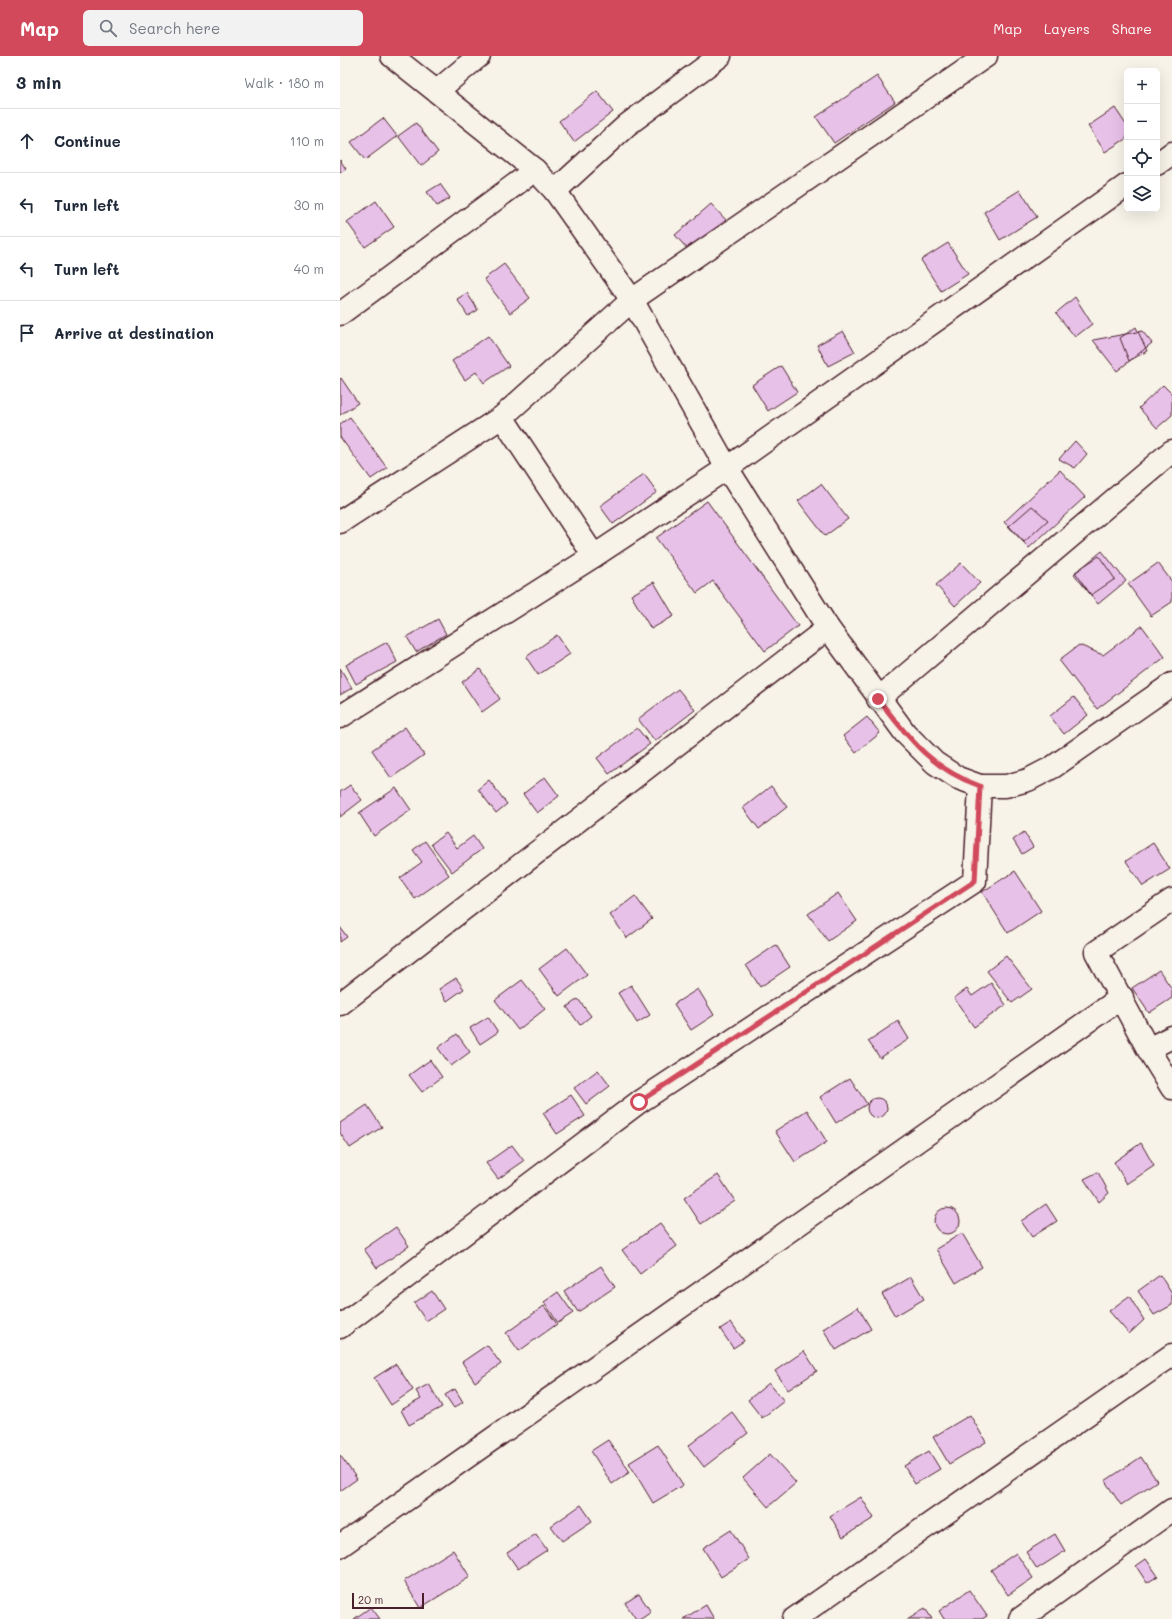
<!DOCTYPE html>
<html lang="en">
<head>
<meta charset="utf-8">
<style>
  :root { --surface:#fff; --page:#f2f2f3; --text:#1f2937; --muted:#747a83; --line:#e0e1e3; --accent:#d1495b }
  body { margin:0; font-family:Mali,sans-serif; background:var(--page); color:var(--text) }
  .controls { position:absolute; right:12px; top:12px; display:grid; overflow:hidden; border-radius:6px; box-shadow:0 4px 16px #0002 }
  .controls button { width:36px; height:36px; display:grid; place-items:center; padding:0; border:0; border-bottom:1px solid var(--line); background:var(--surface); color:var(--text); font:20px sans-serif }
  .scale { position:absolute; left:12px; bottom:10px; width:72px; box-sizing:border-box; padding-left:4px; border:2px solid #4a1f2b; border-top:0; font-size:11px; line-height:14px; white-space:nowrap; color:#4a1f2b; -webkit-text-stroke:3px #f7f3e8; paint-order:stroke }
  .stop { position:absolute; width:12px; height:12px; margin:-9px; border:3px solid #d1495b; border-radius:50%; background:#fff }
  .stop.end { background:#d1495b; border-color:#fff; box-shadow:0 1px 4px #0008 }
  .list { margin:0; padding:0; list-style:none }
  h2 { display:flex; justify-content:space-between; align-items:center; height:52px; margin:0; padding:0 16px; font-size:17px }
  h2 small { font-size:13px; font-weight:400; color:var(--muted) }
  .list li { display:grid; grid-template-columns:26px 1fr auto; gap:12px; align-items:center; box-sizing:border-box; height:64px; padding:0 16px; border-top:1px solid var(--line) }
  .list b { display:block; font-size:15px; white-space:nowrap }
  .list em { font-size:13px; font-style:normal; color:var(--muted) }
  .icon { flex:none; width:22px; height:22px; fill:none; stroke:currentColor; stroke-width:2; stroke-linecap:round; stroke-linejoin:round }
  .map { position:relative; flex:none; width:832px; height:1563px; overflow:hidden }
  header { display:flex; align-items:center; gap:24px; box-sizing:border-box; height:56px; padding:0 20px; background:var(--accent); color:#fff }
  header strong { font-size:19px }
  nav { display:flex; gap:22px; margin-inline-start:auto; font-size:14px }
  .search { width:280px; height:36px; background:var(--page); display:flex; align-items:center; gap:10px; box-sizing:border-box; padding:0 14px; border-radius:6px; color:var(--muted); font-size:15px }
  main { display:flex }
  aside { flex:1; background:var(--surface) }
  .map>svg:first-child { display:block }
  .building { fill:#e8c1e9; stroke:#4a1f2b }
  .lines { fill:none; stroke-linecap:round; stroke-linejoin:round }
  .minor-casing { stroke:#4a1f2b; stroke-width:25 }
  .tertiary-casing { stroke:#4a1f2b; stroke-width:25 }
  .minor { stroke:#f7f3e8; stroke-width:22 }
  .tertiary { stroke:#f7f3e8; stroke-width:22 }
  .route { stroke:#d1495b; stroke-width:5 }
</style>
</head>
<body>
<header>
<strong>Map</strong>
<div class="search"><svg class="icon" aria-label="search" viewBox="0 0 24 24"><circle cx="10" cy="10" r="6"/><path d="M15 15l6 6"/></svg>Search here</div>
<nav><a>Map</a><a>Layers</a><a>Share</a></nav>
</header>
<main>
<aside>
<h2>3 min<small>Walk · 180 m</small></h2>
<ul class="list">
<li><svg class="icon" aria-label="ahead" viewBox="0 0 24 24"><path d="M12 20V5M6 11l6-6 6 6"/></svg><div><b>Continue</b></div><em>110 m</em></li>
<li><svg class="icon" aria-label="left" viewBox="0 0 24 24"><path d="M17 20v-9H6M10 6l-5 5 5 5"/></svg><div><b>Turn left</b></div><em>30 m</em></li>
<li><svg class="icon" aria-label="left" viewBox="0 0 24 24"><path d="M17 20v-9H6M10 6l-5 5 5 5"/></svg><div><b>Turn left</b></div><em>40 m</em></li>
<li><svg class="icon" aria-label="arrive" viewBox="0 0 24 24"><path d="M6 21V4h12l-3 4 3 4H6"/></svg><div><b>Arrive at destination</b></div></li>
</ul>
</aside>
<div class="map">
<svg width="832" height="1563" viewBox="0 0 832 1563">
  <rect width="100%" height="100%" fill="#f7f3e8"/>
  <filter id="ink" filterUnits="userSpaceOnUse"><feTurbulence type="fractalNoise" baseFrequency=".025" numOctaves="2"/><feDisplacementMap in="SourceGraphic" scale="8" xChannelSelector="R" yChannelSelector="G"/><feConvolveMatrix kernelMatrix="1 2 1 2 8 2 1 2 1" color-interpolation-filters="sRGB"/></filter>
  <g filter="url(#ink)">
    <path class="building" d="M537 20 555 46 494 87 476 61Z
      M257 35 273 56 234 86 219 65Z
      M775 52 787 70V82L765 96 748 70Z
      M43 62 57 80 25 104 11 86Z
      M76 67 98 96 81 110 58 80Z
      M0 104 6 113 0 117Z
      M100 128 110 142 97 150 87 136Z
      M680 134 697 161 660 184 644 156Z
      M36 145 54 171 25 191 7 166Z
      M371 148 386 164 350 196 335 179Z
      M608 187 628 218 601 235 581 204Z
      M164 208 190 242 170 257 144 223Z
      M127 237 138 254 128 260 117 243Z
      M735 241 752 268 735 281 716 257Z
      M796 271 807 295 789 305 780 282Z
      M503 275 515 296 488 310 477 289Z
      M802 275 812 287 777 315 753 284Z
      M148 280 169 310 144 327 136 316 125 324 112 305Z
      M441 310 457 336 428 355 412 329Z
      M1 322 18 347 0 359V323Z
      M823 329 832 338V359L817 372 799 352Z
      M10 361 47 412 31 423 0 381V368Z
      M735 385 747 398 735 412 719 403Z
      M720 414 745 441 689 492 664 466Z
      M304 418 317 436 273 468 260 450Z
      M481 428 508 463 485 480 458 445Z
      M367 445 458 570 425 595 373 525 357 537 316 482Z
      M692 450 708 464 684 486 669 470Z
      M762 495 786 525 758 548 734 518Z
      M759 500 775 523 751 539 735 516Z
      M621 507 640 527 615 550 596 529Z
      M818 507 832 526V546L811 560 788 528Z
      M314 526 334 560 311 573 291 539Z
      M98 563 106 578 76 596 67 581Z
      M802 570 825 601 757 653 719 604 739 589 763 599Z
      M217 579 230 598 198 619 186 601Z
      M47 586 57 606 16 628 6 609Z
      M0 612 12 632 0 639Z
      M140 613 160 643 142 656 122 626Z
      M338 633 355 654 315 685 298 663Z
      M734 641 748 659 724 678 710 660Z
      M527 661 540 677 516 697 503 680Z
      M65 671 84 699 51 722 32 694Z
      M297 672 310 688 269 718 257 702Z
      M205 721 219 740 197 757 183 738Z
      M149 724 167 748 156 757 138 733Z
      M10 729 22 744 0 761V736Z
      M431 730 447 751 419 773 403 752Z
      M56 732 71 754 34 780 19 757Z
      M684 776 693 791 682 798 673 784Z
      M106 777 117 792 133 780 142 793 112 816 91 788Z
      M85 785 109 819 75 843 60 822 82 806 73 794Z
      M813 787 830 813 803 830 786 805Z
      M675 815 701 855 668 877 642 836Z
      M498 837 517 865 488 885 468 858Z
      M295 840 312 863 287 882 270 859Z
      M0 871 7 881 0 886Z
      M436 889 450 911 420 931 406 909Z
      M227 892 247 919 219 940 199 913Z
      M666 900 692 933 672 947 647 915Z
      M819 914 832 933V942L809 957 792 932Z
      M116 922 124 933 107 945 99 933Z
      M182 924 205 953 178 974 155 944Z
      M651 927 666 949 634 971 614 942 627 933 632 940Z
      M291 929 310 959 297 967 278 937Z
      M358 933 374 959 351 974 334 948Z
      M238 943 251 960 240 969 227 951Z
      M148 961 158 976 140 988 130 972Z
      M558 965 569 983 540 1002 528 985Z
      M117 978 130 996 111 1010 98 992Z
      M90 1004 102 1021 82 1036 69 1019Z
      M258 1014 270 1030 246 1048 234 1032Z
      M510 1022 527 1048 496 1067 480 1041Z
      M231 1039 245 1060 217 1078 203 1057Z
      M527 1052a10 10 0 1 1 20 0a10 10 0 1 1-20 0Z
      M27 1049 42 1071 10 1092 0 1077V1067Z
      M467 1054 487 1086 455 1106 435 1075Z
      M801 1087 814 1110 787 1128 774 1106Z
      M172 1089 184 1105 158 1123 146 1107Z
      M758 1116 769 1137 759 1146 744 1123Z
      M378 1119 395 1145 361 1168 344 1142Z
      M706 1148 717 1165 692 1181 681 1165Z
      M594 1165a13 13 0 1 1 26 0a13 13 0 1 1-26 0Z
      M320 1167 337 1190 300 1218 282 1194Z
      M56 1171 69 1190 37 1212 24 1193Z
      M622 1177 642 1211 616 1227 596 1193Z
      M261 1210 275 1231 238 1256 224 1235Z
      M820 1219 832 1238V1249L814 1259 798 1235Z
      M571 1221 584 1243 555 1260 542 1238Z
      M92 1235 104 1253 86 1265 74 1247Z
      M218 1236 233 1257 218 1267 204 1246Z
      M789 1240 804 1264 789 1278 769 1255Z
      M204 1250 217 1268 179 1295 166 1277Z
      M518 1251 531 1273 496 1294 483 1273Z
      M391 1266 404 1285 393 1292 380 1273Z
      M147 1289 161 1308 135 1326 122 1306Z
      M464 1295 477 1315 448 1334 435 1315Z
      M56 1308 73 1334 51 1349 34 1322Z
      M429 1327 444 1345 422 1362 408 1344Z
      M89 1328 102 1351 69 1369 61 1354 81 1343 76 1335Z
      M115 1333 123 1346 114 1352 105 1339Z
      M392 1356 408 1377 364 1411 348 1390Z
      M630 1359 646 1386 609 1408 593 1381Z
      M268 1384 290 1416 272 1428 251 1395Z
      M318 1389 343 1429 313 1447 289 1407Z
      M589 1395 600 1413 575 1428 564 1410Z
      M430 1398 456 1427 428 1451 403 1422Z
      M0 1399 17 1423 0 1435Z
      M801 1401 817 1425 781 1449 765 1425Z
      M521 1441 534 1462 503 1481 490 1460Z
      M241 1449 252 1465 222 1485 211 1470Z
      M391 1474 409 1503 381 1521 363 1492Z
      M196 1478 207 1494 178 1513 167 1497Z
      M715 1478 725 1495 697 1513 686 1496Z
      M113 1494 130 1521 80 1552 64 1525Z
      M676 1497 693 1522 668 1539 651 1514Z
      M806 1503 818 1520 807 1527 796 1510Z
      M629 1534 647 1560 642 1563H604L599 1555Z
      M299 1538 311 1556 301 1563H296L285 1547Z
      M366 1549 374 1563H343Z
      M31 1551 40 1563H14Z
      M585 1552 592 1563H567Z"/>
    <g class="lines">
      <defs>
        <path id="minor" d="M97 35 139 0
          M817 108 832 97
          M215 135 287 69 380 0
          M0 258 195 114
          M162 361 254 500
          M0 466 162 361 292 244 646 0
          M538 643 832 395
          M0 661 254 500 387 412 787 129
          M832 844 756 896 808 993 832 1032
          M0 948 488 572
          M808 993 832 981
          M0 1271 299 1046 635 825 640 730
          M0 1490 782 941
          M454 1563 832 1299
          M680 1563 832 1454"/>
        <path id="tertiary" d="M52 0 195 114 215 135 292 244 387 412 488 572 565 677 595 707 618 722 640 730H666L688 724 713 711 832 628"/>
      </defs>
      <use href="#minor" class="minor-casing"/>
      <use href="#tertiary" class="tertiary-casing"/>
      <use href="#minor" class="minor"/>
      <use href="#tertiary" class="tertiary"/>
    </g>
  </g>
  <g class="lines" filter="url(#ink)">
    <path class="route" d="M299 1046 635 825 640 730C591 713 569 682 538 643"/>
  </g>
</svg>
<div class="controls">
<button>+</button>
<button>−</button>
<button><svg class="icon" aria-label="locate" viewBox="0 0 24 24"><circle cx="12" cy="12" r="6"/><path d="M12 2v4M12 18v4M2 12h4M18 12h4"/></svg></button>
<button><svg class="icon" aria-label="layers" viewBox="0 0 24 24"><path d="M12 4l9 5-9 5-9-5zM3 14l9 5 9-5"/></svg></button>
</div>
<div class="scale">20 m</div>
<div class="stop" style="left:299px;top:1046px"></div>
<div class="stop end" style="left:538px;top:643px"></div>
</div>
</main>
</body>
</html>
